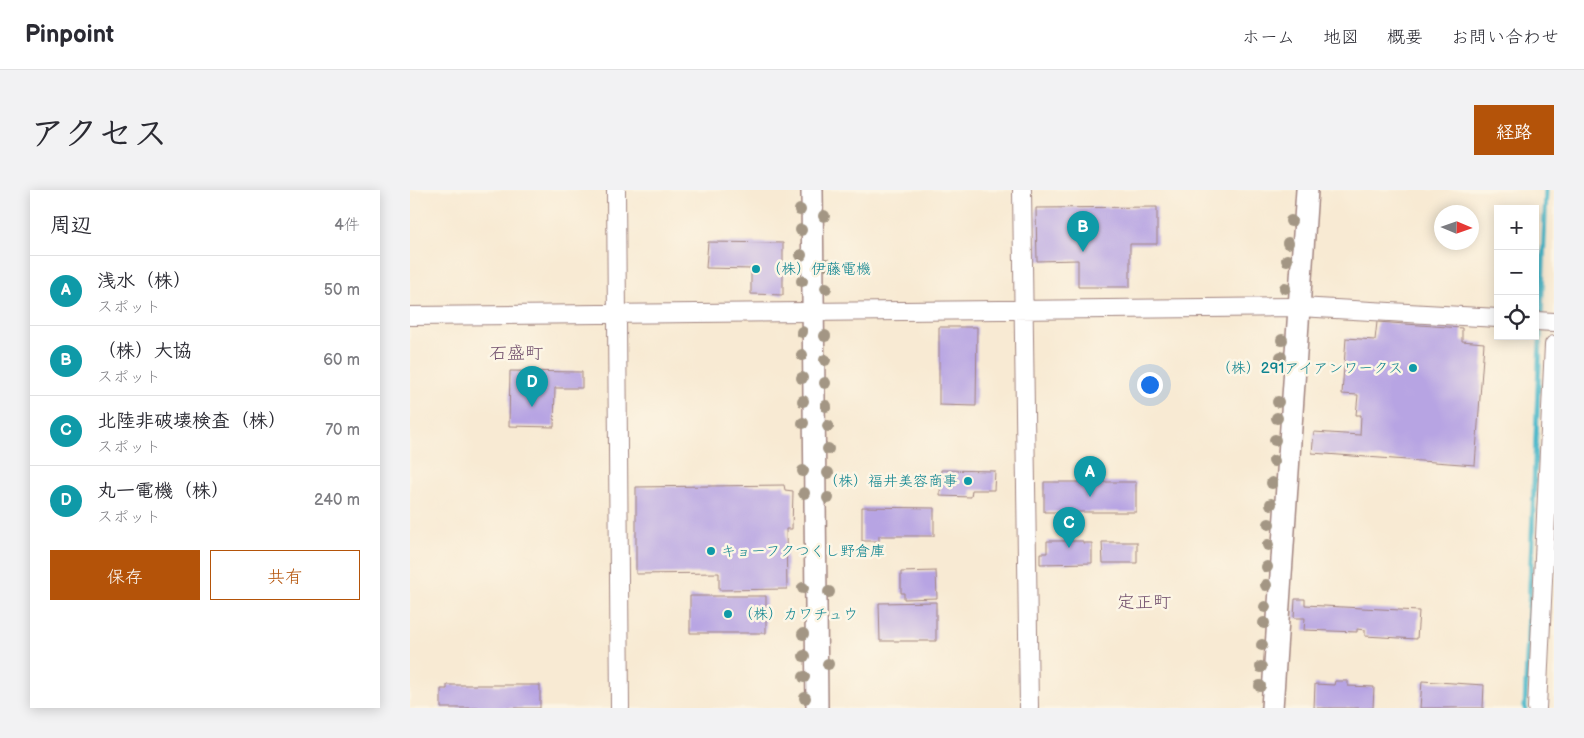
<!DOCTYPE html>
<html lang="ja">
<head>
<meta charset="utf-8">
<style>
  :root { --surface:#fff; --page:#f2f2f3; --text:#2b2b33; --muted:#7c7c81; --line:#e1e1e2; --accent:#b45309 }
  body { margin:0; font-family:"Balsamiq Sans","Klee One",sans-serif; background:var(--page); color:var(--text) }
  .controls { position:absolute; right:15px; top:15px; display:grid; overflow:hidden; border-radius:0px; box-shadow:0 2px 12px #0003 }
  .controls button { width:45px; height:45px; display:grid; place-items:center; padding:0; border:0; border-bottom:1px solid var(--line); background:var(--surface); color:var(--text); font:25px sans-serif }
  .compass { position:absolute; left:1024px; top:15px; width:45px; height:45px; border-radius:50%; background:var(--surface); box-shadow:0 2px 12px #0003; rotate:92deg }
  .you { position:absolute; left:739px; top:194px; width:18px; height:18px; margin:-12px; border:4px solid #fff; border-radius:50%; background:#1a73e8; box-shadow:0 0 0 8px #1a73e833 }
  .badge { display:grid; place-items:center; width:32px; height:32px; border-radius:50%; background:var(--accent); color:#fff; font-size:16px; font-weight:700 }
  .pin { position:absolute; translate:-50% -41px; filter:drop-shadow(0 1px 2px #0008) }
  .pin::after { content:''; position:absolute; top:26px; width:18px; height:15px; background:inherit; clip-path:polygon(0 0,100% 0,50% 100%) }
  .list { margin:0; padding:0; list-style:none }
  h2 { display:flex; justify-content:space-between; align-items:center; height:65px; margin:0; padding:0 20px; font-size:21px }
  h2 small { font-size:16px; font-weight:400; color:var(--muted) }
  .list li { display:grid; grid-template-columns:32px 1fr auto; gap:15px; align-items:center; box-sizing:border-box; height:70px; padding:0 20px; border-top:1px solid var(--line) }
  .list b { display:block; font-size:19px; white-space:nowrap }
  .list p { margin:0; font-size:16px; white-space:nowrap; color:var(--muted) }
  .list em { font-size:16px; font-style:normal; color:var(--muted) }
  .actions { display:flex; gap:10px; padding:15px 20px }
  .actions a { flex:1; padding:11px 0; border:1px solid var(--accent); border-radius:0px; text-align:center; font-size:18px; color:var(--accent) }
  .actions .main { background:var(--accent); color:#fff }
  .icon { flex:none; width:28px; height:28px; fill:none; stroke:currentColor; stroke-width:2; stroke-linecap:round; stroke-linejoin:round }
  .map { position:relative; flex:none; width:1144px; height:518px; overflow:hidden; border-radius:0px }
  header { display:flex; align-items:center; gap:30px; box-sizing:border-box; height:70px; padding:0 25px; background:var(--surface); border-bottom:1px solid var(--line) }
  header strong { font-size:24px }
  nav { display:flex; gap:28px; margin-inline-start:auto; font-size:18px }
  .intro { display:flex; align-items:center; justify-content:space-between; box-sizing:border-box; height:120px; padding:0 30px }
  h1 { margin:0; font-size:35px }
  .button { padding:12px 22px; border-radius:0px; background:var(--accent); color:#fff; font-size:18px; font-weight:700 }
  main { display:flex; gap:30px; padding:0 30px }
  aside { flex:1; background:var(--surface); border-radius:0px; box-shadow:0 2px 12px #0003 }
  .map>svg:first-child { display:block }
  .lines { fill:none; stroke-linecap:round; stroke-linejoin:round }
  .stream { stroke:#4eb9cb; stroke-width:5 }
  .building { fill:#b7a4e3 }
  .minor-casing { stroke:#a1847f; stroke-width:20 }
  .tertiary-casing { stroke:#a1847f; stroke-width:24 }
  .minor { stroke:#fff; stroke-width:18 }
  .tertiary { stroke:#fff; stroke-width:21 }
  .tree { fill:#a39684 }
  .culture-dot { fill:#0f9aa8; stroke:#fcf5e5; stroke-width:2 }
  .labels { text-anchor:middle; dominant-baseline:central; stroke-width:5; stroke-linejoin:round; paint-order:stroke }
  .culture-label { font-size:15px; fill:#0d838f; stroke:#fcf5e5; text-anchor:start }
  .quarter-label { font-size:18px; fill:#704e6b; stroke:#fcf5e5 }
</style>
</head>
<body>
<header>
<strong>Pinpoint</strong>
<nav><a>ホーム</a><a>地図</a><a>概要</a><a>お問い合わせ</a></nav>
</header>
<div class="intro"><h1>アクセス</h1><a class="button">経路</a></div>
<main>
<aside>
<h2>周辺<small>4件</small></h2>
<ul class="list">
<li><span class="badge" style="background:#0f9aa8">A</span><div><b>浅水（株）</b><p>スポット</p></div><em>50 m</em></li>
<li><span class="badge" style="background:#0f9aa8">B</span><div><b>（株）大協</b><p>スポット</p></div><em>60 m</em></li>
<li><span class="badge" style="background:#0f9aa8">C</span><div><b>北陸非破壊検査（株）</b><p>スポット</p></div><em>70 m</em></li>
<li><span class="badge" style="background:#0f9aa8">D</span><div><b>丸一電機（株）</b><p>スポット</p></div><em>240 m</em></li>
</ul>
<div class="actions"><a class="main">保存</a><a>共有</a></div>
</aside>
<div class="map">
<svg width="1144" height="518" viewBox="0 0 1144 518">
  <rect width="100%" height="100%" fill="#fcf5e5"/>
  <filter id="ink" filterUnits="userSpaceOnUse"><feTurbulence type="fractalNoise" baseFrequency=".02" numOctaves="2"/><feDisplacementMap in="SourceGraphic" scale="10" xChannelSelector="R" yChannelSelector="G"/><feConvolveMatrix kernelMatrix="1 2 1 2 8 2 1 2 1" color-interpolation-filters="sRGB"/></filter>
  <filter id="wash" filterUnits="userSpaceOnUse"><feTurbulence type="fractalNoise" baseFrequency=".0096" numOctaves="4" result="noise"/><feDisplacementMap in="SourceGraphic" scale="20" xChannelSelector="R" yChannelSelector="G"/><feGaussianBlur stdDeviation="1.12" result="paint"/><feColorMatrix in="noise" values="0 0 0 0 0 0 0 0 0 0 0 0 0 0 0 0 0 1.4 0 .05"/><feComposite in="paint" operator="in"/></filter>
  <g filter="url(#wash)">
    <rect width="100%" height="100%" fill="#f8ead3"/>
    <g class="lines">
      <path class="stream" d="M1115 518 1136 0"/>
    </g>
    <g id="blocks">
      <path class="building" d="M747 17V54H720V97H668V70L627 71 626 18Z
        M298 52 373 53V105L341 104V79L296 78Z
        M967 132 1052 138V151L1074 153 1065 275 902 263 904 242 950 245 951 225H946L948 205 932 204 936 148 965 150Z
        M529 137H567L566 216 529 215Z
        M100 181 172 182V198H145L144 237 99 236Z
        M531 280 585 281 584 300H562L561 307 530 306Z
        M634 292H726V322H634Z
        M374 295 375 300 383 301 382 339H376L377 399 309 400V383L226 384V297Z
        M452 317 524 318V346H469V351H452Z
        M637 351H673V353H682V373L630 374V363H637Z
        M692 352H727V373H693Z
        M526 381 527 408 494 409V403H491V382Z
        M280 406H356V443H280Z
        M885 409H895V415L1009 421 1007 449 955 446V440L947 439V442L894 440 895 428H884Z
        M526 412V451H470L469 413Z
        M925 491H938V496L964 497 963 518H904L905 494 924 495Z
        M1012 491 1074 495 1073 518H1010Z
        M37 495H130V518H31V499H37Z"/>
    </g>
  </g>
  <g filter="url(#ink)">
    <use href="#blocks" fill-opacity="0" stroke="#a1847f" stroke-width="1"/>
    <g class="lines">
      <defs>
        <path id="minor" d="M206 0 210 518
          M612 0 619 518
          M0 126 889 117 1088 128
          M1125 131 1144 132
          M1127 518 1144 155"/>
        <path id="tertiary" d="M402 0 407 518
          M862 518 897 0"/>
      </defs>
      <use href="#minor" class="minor-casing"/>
      <use href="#tertiary" class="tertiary-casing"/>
      <use href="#minor" class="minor"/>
      <use href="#tertiary" class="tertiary"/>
    </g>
    <g class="tree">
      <circle cx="390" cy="20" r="6"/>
      <circle cx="414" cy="26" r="6"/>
      <circle cx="881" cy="31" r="6"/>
      <circle cx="391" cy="40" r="6"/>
      <circle cx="878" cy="53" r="6"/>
      <circle cx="391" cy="65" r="6"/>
      <circle cx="877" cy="70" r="6"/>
      <circle cx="416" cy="74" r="6"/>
      <circle cx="392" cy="91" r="6"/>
      <circle cx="416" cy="98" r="6"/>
      <circle cx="875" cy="98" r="6"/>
      <circle cx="392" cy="142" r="6"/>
      <circle cx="415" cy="146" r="6"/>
      <circle cx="872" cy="150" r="6"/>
      <circle cx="392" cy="165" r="6"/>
      <circle cx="871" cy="167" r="6"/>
      <circle cx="415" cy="170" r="6"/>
      <circle cx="392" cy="188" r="6"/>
      <circle cx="415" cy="193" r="6"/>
      <circle cx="393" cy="211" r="6"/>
      <circle cx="868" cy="212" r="6"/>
      <circle cx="416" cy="216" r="6"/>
      <circle cx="867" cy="228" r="6"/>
      <circle cx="393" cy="233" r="6"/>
      <circle cx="418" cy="236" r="6"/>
      <circle cx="865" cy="250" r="6"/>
      <circle cx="418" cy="259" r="6"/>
      <circle cx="864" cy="271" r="6"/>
      <circle cx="393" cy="281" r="6"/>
      <circle cx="418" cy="283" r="6"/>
      <circle cx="862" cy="293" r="6"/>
      <circle cx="394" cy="303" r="6"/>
      <circle cx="418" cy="308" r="6"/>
      <circle cx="861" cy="314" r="6"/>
      <circle cx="859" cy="334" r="6"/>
      <circle cx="858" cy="355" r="6"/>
      <circle cx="857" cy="377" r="6"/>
      <circle cx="856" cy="395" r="6"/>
      <circle cx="393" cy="398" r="6"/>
      <circle cx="419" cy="402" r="6"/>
      <circle cx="855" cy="417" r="6"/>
      <circle cx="854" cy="433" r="6"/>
      <circle cx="393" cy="444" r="6"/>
      <circle cx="852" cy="455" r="6"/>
      <circle cx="394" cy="466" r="6"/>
      <circle cx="418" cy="474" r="6"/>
      <circle cx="851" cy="477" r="6"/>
      <circle cx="394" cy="487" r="6"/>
      <circle cx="850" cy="496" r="6"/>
      <circle cx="395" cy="508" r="6"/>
    </g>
  </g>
  <g class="culture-dot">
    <circle cx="346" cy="79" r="5"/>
    <circle cx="1003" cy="178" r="5"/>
    <circle cx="558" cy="291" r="5"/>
    <circle cx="301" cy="361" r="5"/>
    <circle cx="318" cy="424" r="5"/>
  </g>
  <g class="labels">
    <g class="culture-label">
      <text x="356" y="79">（株）伊藤電機</text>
      <text x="993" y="178" text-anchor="end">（株）291アイアンワークス</text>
      <text x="548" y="291" text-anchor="end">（株）福井美容商事</text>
      <text x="311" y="361">キョーフクつくし野倉庫</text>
      <text x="328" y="424">（株）カワチュウ</text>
    </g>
    <g class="quarter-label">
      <text x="106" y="163">石盛町</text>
      <text x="734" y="412">定正町</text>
    </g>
  </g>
</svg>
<div class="controls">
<button>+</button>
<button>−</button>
<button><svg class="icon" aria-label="locate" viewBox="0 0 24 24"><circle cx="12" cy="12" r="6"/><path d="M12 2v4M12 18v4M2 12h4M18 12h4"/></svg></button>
</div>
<svg class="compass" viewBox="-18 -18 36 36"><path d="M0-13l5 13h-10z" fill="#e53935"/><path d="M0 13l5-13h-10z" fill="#7c7c81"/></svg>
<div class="you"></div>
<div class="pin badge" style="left:680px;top:307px;background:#0f9aa8">A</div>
<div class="pin badge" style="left:673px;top:62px;background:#0f9aa8">B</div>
<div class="pin badge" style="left:659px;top:358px;background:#0f9aa8">C</div>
<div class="pin badge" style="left:122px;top:217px;background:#0f9aa8">D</div>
</div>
</main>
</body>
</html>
